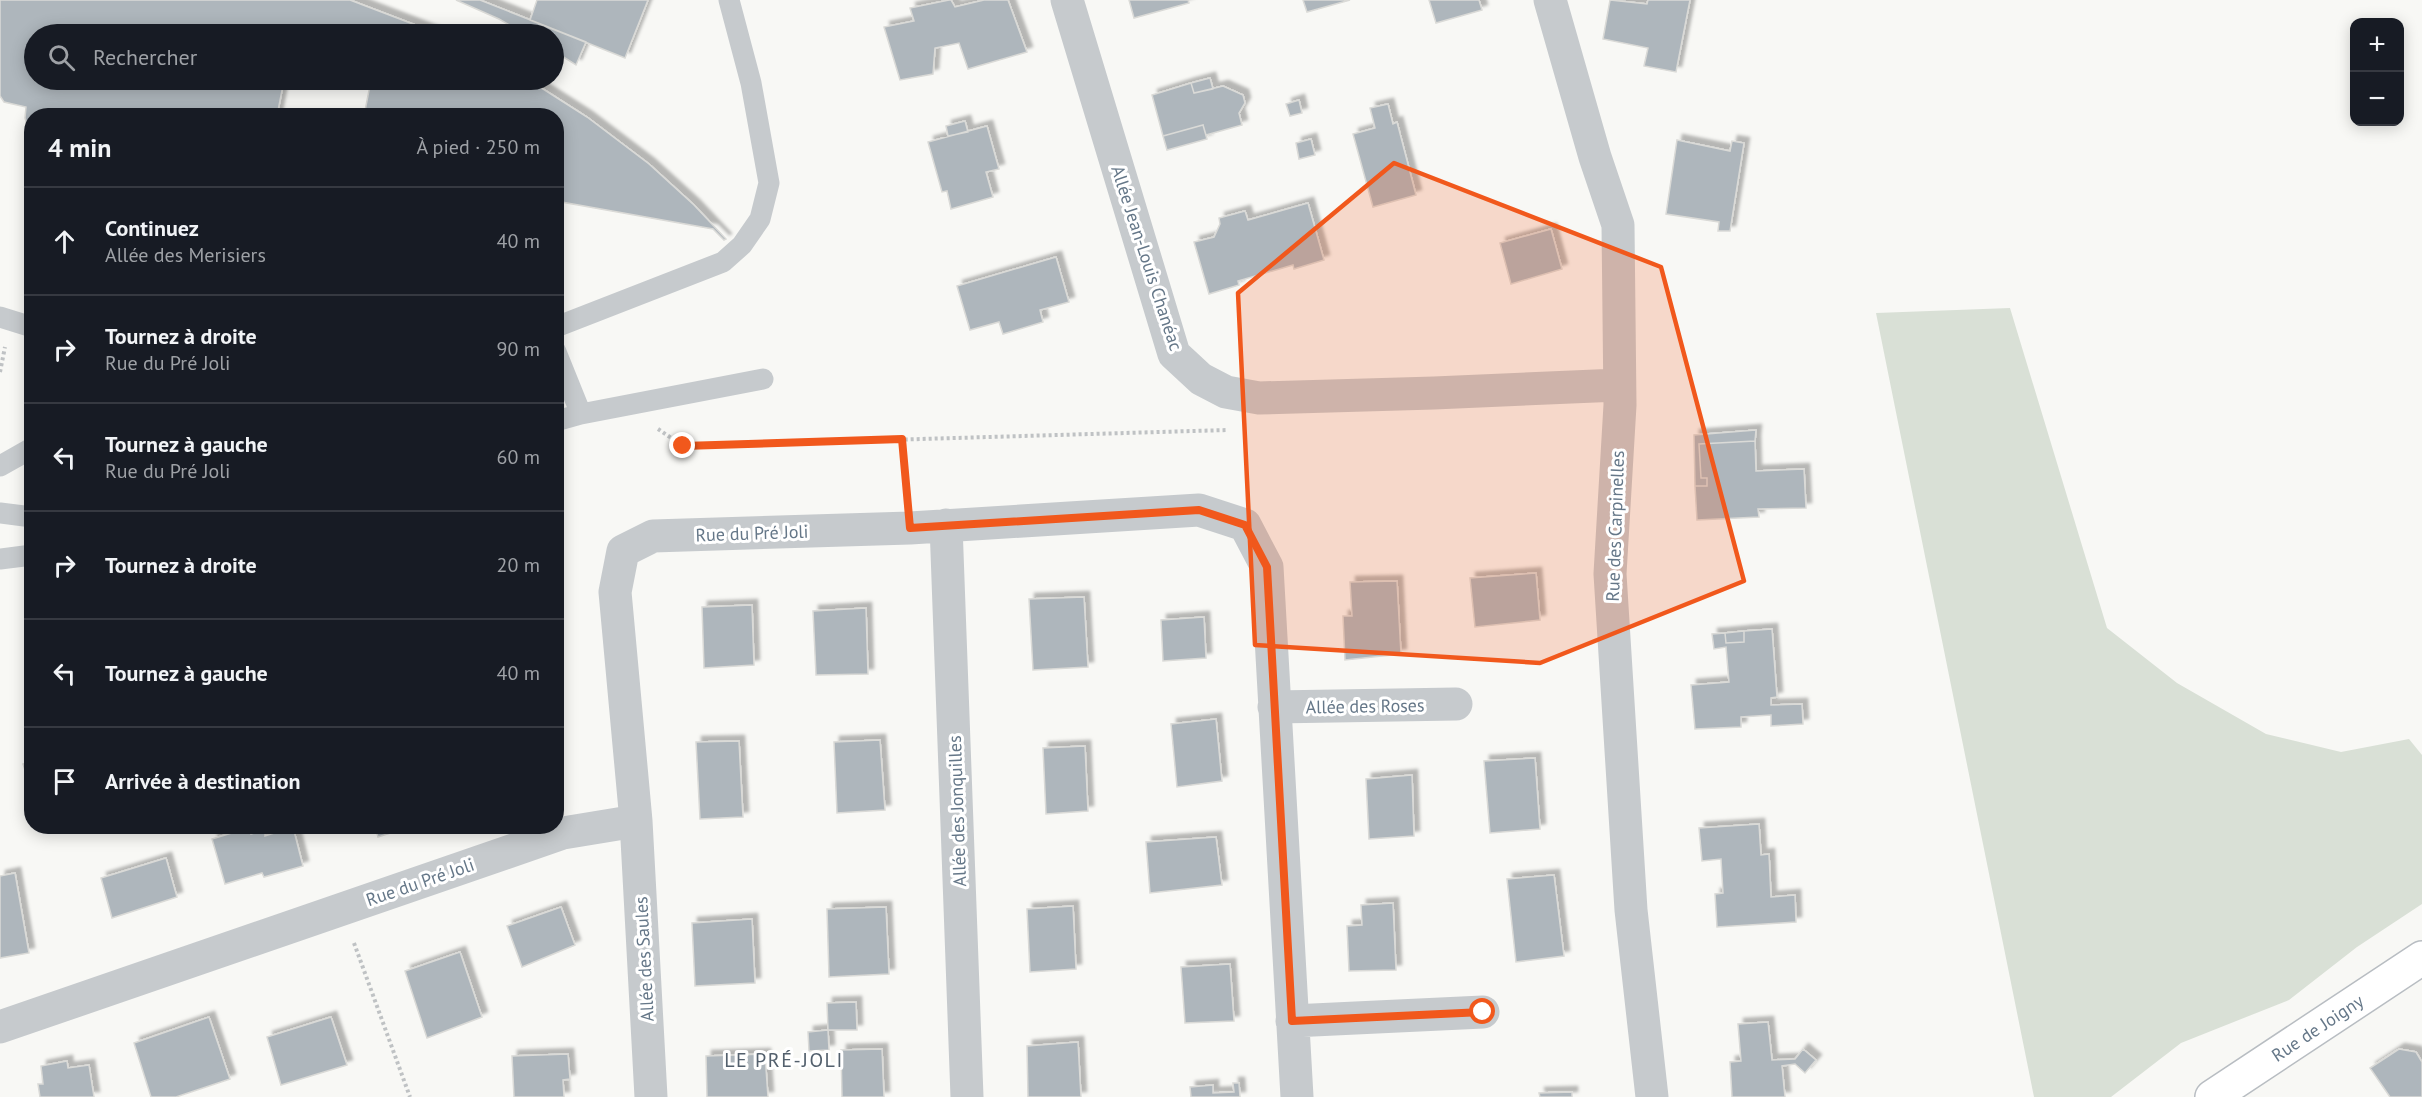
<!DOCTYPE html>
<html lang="fr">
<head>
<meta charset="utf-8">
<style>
  :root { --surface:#171b24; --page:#20242c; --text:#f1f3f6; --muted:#9ea1a6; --line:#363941 }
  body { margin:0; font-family:"PT Sans",sans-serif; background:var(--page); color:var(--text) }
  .controls { position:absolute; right:18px; top:18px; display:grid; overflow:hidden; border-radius:12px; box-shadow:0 3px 15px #0003 }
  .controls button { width:54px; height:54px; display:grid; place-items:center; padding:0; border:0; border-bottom:2px solid var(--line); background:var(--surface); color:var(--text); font:30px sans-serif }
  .stop { position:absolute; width:18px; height:18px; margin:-14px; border:4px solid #f1581c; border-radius:50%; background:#fff }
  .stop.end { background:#f1581c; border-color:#fff; box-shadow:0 2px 6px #0008 }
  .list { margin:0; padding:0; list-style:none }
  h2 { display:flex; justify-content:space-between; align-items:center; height:78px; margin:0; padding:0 24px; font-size:26px }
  h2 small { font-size:20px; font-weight:400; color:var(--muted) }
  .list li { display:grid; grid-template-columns:39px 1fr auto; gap:18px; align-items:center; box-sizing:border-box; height:108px; padding:0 24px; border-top:2px solid var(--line) }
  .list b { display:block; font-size:22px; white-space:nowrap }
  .list p { margin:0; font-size:20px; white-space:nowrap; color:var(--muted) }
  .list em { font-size:20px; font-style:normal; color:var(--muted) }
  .icon { flex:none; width:33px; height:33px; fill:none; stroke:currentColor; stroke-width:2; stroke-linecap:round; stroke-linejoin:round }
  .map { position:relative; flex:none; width:2422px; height:1097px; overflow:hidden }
  .search { position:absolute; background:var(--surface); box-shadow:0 3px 15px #0003; left:24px; top:24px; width:540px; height:66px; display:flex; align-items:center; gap:15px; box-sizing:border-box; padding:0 21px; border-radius:33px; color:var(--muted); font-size:22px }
  .panel { position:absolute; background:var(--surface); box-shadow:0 3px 15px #0003; left:24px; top:108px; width:540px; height:726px; border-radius:24px }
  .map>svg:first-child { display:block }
  .green { fill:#d9e0d6 }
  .building { fill:#aeb6bc; stroke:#dadad7; stroke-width:1.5; filter:url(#shadow) }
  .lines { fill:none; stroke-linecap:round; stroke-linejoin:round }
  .secondary-casing { stroke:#b8bdc2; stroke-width:36 }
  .path { stroke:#bfc2c4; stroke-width:4; stroke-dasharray:3 3; stroke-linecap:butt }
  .service { stroke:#c6cacd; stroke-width:21 }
  .minor { stroke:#c6cacd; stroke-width:33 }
  .secondary { stroke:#fff; stroke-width:33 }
  .route { stroke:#f1581c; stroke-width:8 }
  .marked { fill:#f1581c; fill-opacity:0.2; stroke:#f1581c; stroke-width:4.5; stroke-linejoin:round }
  .labels { text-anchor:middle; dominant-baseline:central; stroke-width:6; stroke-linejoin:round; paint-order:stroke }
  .street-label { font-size:18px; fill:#657788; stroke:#fff }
  .neighbourhood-label { font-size:20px; letter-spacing:1.5px; fill:#53606d; stroke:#fff }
</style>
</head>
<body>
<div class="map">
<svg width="2422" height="1097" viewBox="0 0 2422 1097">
  <defs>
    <filter id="shadow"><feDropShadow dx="5.5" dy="-5.5" stdDeviation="1.5" flood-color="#0004"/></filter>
  </defs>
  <rect width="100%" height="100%" fill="#f8f8f5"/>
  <path class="green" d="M2010 308 2107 628 2177 683 2266 734 2341 752 2409 739 2422 755V904L2357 947 2289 1000 2181 1043 2111 1097H2034L1876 313Z"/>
  <path class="building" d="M0 0H350L439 34H334L294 27 293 34H34V80H284L277 116H32V142L25 118 26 107 4 102 0 96Z
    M456 0H480L586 42 576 65 554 51V34H525L499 19Z
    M537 0H648L625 58 530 20Z
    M949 0H951L955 7 984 0H1008L1027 52 968 69 959 43 935 48 933 74 900 80 884 27 914 21 910 8Z
    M1129 0H1188L1189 3 1134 18Z
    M1303 0H1350L1307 12Z
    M1429 0H1479L1482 10 1436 23Z
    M1610 0 1647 4 1648 0H1690L1676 72 1644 66 1648 48 1603 39Z
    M1210 78 1213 89 1194 93 1191 83Z
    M371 80H529L587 117 649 164 694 205 726 239 724 240 713 229 556 201V116H364Z
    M1191 83 1194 93 1223 86 1243 95 1245 103 1239 113 1242 125 1206 135 1203 125 1163 136 1152 95Z
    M1299 100 1302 113 1290 116 1286 104Z
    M1388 104 1393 124 1397 122 1416 195 1373 207 1353 134 1375 128 1370 108Z
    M965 121 968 132 948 136 946 126Z
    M1203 125 1207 139 1167 150 1163 136Z
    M987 126 999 169 986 172 993 197 951 209 947 191 942 192 928 142Z
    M1311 139 1315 155 1299 159 1296 143Z
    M1677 140 1730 151 1732 141 1744 143 1730 231H1718L1719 222 1666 214Z
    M1308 203 1324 260 1294 269 1293 265 1238 281 1239 285 1209 294 1194 242 1214 237 1220 224 1219 218 1245 211 1248 220Z
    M1551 229 1562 269 1511 284 1500 243Z
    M1056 257 1069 302 1040 310 1043 322 1003 334 999 322 970 330 957 286Z
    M1756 430 1755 441 1699 444 1701 478H1707V486H1695L1694 435Z
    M1755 441 1756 471 1804 469 1806 508 1758 509 1759 517 1697 520 1695 486H1707V478H1701L1699 444Z
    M1536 573 1540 620 1475 627 1470 578Z
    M1397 581 1401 654 1345 660 1343 616H1352L1350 582Z
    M1084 597 1088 667 1033 670 1029 599Z
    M752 605 754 665 704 668 702 607Z
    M866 608 868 674 816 675 813 611Z
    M1204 617 1206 658 1163 661 1161 620Z
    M1772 629 1777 697 1771 698V705L1802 704 1803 724 1771 726V715L1741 717V727L1695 729 1691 685 1729 682 1726 647 1714 649 1712 634 1725 633 1726 643 1744 642V631Z
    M1744 631V642L1726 643 1725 633Z
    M1216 719 1222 781 1177 787 1171 724Z
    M880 740 885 810 837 813 834 742Z
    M739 741 743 817 700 819 696 742Z
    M1085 746 1088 811 1046 814 1043 748Z
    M1535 758 1540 829 1490 833 1484 761Z
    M32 761V791L23 764Z
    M1412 775 1414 836 1369 839 1366 779Z
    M1759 824 1761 855 1769 854 1771 897 1795 895 1796 922 1717 927 1715 894 1723 893 1721 859 1702 861 1699 828Z
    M375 826H412L378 837Z
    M293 827 303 866 264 877 262 873 225 884 212 839 248 828 251 834 265 830V836Z
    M1216 837 1222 885 1150 893 1146 842Z
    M166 858 177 897 112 918 101 878Z
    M15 873 29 953 0 958V876Z
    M1554 875 1564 956 1516 962 1507 879Z
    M1393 903 1396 970 1349 971 1347 926 1362 925 1361 905Z
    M1073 906 1076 969 1030 972 1027 909Z
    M561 907 575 945 522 967 507 926Z
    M886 907 889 974 829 977 827 909Z
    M752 919 755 983 695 986 692 923Z
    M460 952 482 1017 427 1038 405 971Z
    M1230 964 1234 1021 1185 1023 1181 967Z
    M856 1002 857 1030H828L827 1003Z
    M209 1017 230 1079 176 1097H151L134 1043Z
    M331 1017 347 1065 281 1085 267 1037Z
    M1768 1022 1772 1060 1795 1059 1803 1049 1816 1060 1805 1073 1795 1064 1782 1066 1785 1097H1732L1730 1062 1741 1061 1738 1024Z
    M828 1030 829 1050 809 1051 808 1032Z
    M1078 1042 1081 1097H1028L1027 1046Z
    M882 1049 884 1097H842L841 1050Z
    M2399 1049 2416 1052 2422 1062V1097H2390L2370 1068Z
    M568 1054 570 1079 563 1080 564 1097H514L512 1056Z
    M765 1054 768 1097H707L706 1056Z
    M67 1061 68 1068 89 1065 94 1097H40L38 1084H43L41 1066Z
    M1233 1083H1239L1240 1097H1191L1190 1087 1213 1085V1093L1234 1092Z
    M1572 1092V1097H1540L1539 1093Z"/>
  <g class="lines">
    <defs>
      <g id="secondary">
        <path id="s1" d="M2212 1097 2422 958"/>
      </g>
    </defs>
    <use href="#secondary" class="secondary-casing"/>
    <path class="path" d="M0 372 5 347
      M658 429 683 446 1227 430
      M902 439 907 492
      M354 943 410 1097"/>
    <path class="service" d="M0 317 32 327
      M556 327 723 262 742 245 760 219 769 183 751 83 729 0
      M556 352 581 414 556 421
      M581 414 763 379
      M0 466 32 448
      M0 513 32 517
      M0 559 32 555"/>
    <path class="minor" d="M1067 0 1174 354 1201 379 1226 392 1259 398 1434 393 1619 385
      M1550 0 1595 157 1618 225 1620 405 1610 574 1631 910 1652 1097
      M946 525 967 1097
      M1274 707 1456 704
      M636 821 651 1097
      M1292 1021 1483 1012
      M0 1027 563 833 636 821 615 592 623 551 653 536 910 528 1199 510 1245 525 1267 567 1297 1097"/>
    <use href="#secondary" class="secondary"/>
  </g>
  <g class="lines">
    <path class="route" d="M683 446 902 439 910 528 1199 510 1245 525 1267 567 1292 1021 1483 1012"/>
  </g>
  <path class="marked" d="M1394 163 1661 267 1744 581 1540 663 1255 645 1238 293Z"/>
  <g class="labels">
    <g class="street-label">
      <text transform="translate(1147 258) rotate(72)">Allée Jean-Louis Chanéac</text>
      <text transform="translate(1615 526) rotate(-88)">Rue des Carpinelles</text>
      <text transform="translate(752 533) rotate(-2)">Rue du Pré Joli</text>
      <text transform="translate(1365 706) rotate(-1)">Allée des Roses</text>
      <text transform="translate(957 811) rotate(-92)">Allée des Jonquilles</text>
      <text transform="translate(420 882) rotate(-19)">Rue du Pré Joli</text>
      <text transform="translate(644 959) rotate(-93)">Allée des Saules</text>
      <text stroke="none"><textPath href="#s1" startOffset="126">Rue de Joigny</textPath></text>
    </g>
    <g class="neighbourhood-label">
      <text x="784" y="1060">LE PRÉ-JOLI</text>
    </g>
  </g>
</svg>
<div class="controls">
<button>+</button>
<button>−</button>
</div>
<div class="stop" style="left:1483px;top:1012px"></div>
<div class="stop end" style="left:683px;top:446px"></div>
<div class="search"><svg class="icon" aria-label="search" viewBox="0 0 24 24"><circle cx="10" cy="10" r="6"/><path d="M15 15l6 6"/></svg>Rechercher</div>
<section class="panel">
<h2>4 min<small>À pied · 250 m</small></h2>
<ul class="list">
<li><svg class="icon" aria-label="ahead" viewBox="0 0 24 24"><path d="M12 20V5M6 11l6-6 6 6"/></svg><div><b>Continuez</b><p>Allée des Merisiers</p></div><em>40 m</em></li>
<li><svg class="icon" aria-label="right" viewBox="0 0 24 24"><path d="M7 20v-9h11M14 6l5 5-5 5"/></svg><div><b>Tournez à droite</b><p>Rue du Pré Joli</p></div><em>90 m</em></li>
<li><svg class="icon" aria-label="left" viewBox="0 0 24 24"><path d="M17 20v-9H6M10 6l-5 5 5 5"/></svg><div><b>Tournez à gauche</b><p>Rue du Pré Joli</p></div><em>60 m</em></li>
<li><svg class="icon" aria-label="right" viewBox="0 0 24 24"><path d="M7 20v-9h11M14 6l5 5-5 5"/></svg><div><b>Tournez à droite</b></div><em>20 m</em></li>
<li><svg class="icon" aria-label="left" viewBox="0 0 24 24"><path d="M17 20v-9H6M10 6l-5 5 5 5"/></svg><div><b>Tournez à gauche</b></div><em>40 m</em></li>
<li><svg class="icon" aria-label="arrive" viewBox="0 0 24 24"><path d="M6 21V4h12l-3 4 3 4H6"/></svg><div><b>Arrivée à destination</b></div></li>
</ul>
</section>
</div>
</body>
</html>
